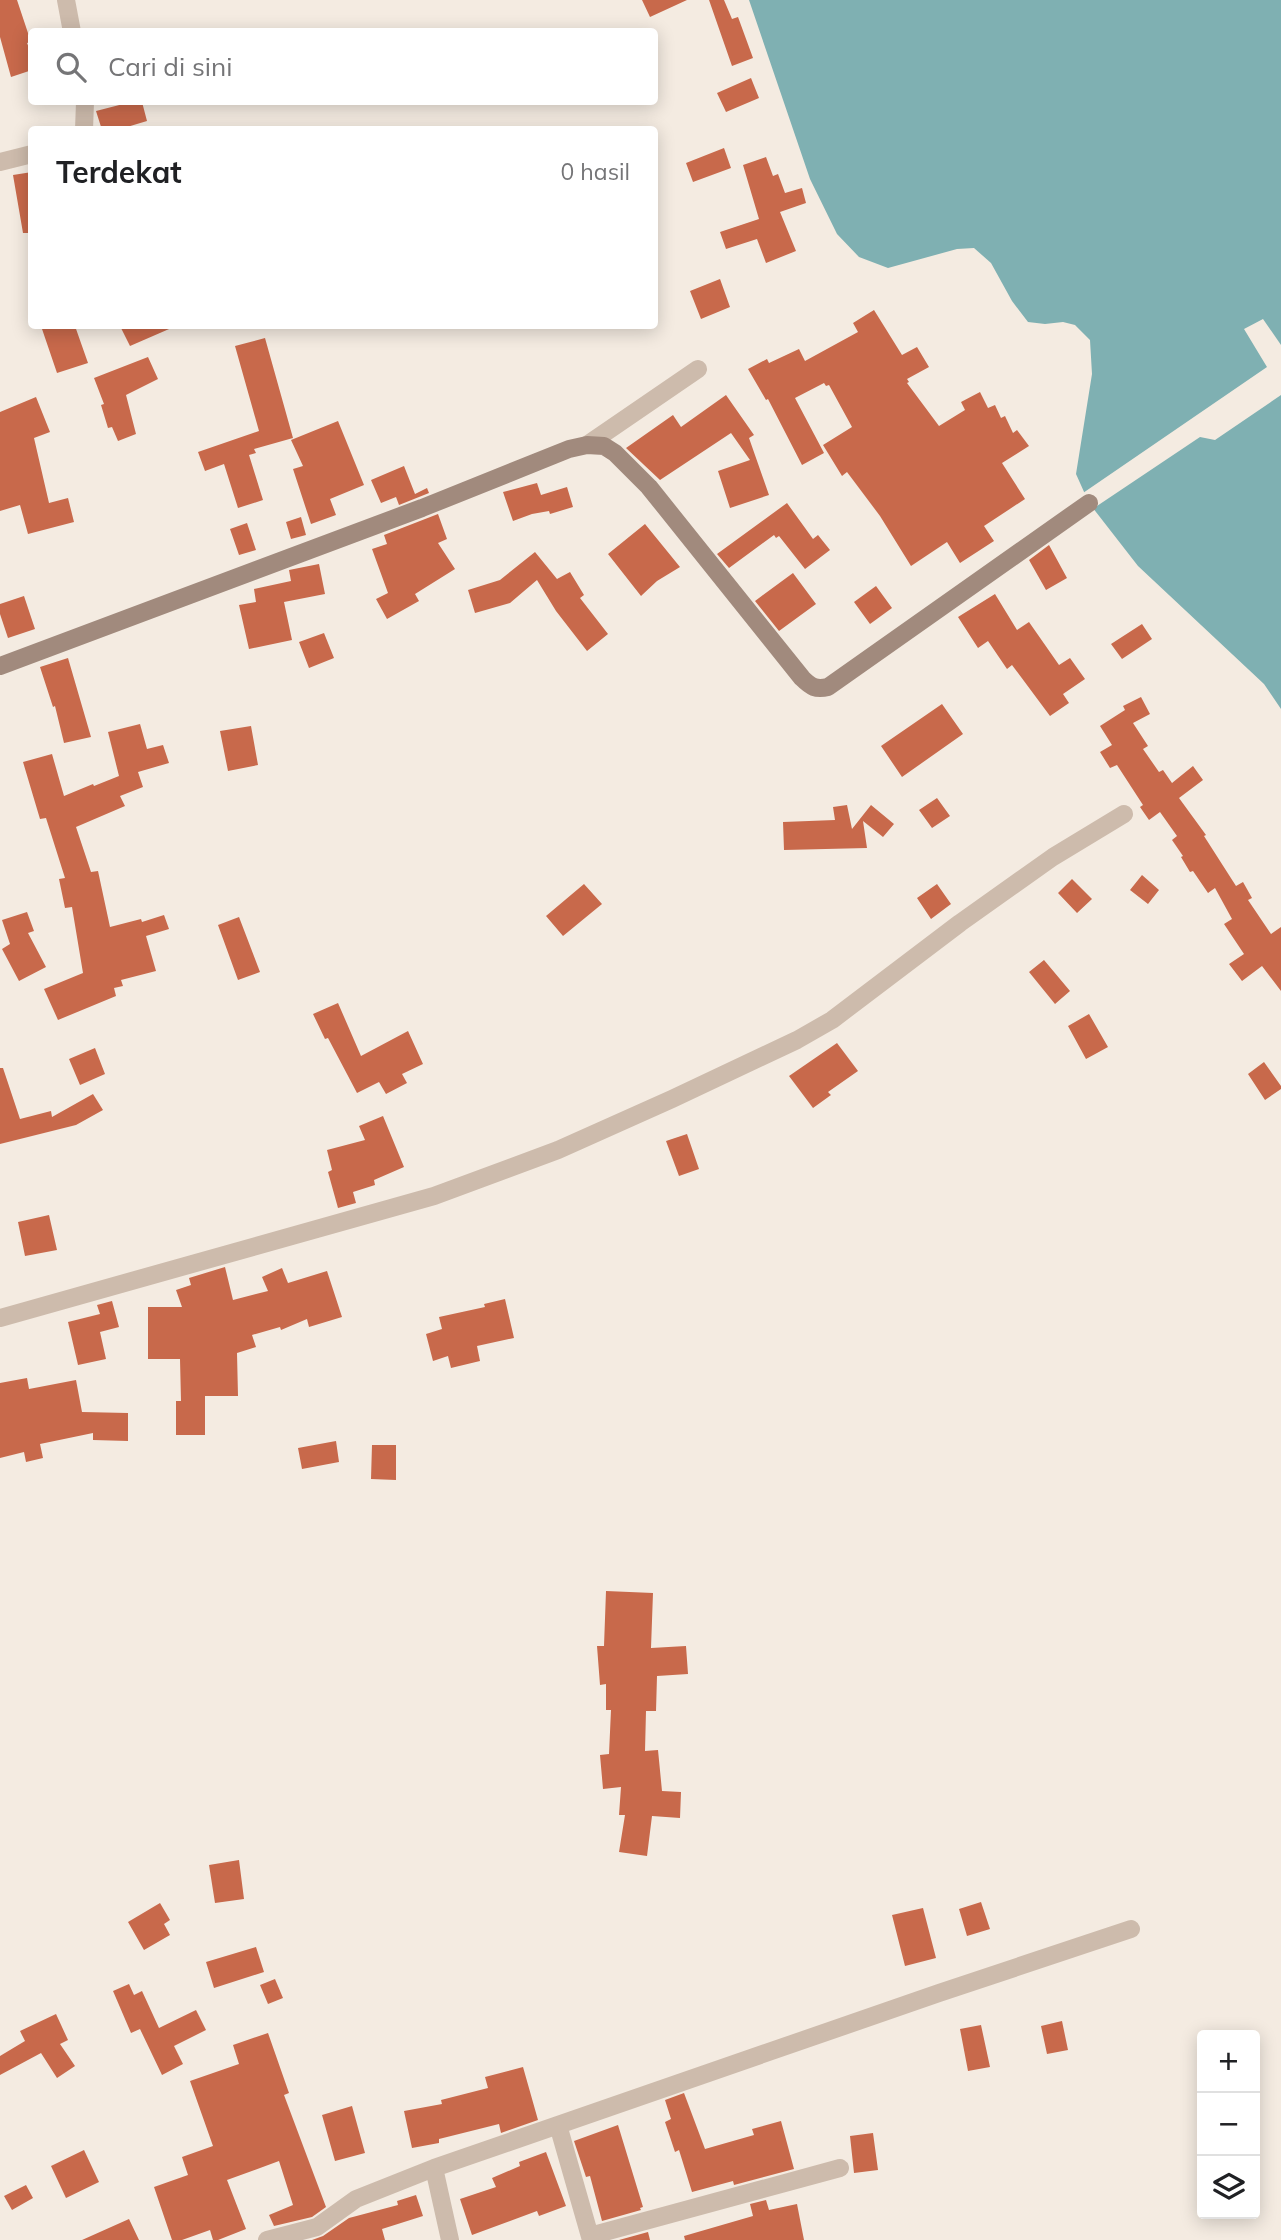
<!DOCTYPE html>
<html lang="id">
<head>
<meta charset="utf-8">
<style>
  :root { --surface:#fff; --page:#f6f6f6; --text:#202124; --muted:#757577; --line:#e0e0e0 }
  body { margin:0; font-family:Mulish,sans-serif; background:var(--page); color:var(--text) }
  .controls { position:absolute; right:21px; bottom:21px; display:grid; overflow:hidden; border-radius:7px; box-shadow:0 4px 18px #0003 }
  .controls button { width:63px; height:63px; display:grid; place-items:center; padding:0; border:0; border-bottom:2px solid var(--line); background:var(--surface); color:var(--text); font:35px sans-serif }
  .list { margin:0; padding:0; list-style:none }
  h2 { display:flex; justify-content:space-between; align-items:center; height:91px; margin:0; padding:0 28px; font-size:30px }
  h2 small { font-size:23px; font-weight:400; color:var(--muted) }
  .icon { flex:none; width:38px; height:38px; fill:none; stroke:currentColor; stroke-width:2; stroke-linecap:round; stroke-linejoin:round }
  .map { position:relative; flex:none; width:1281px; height:2240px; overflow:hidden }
  .search { position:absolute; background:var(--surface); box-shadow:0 4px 18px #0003; left:28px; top:28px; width:630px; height:77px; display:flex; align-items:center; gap:18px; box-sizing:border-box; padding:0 24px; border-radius:7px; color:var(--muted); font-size:26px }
  .panel { position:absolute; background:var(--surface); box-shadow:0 4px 18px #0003; left:28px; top:126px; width:630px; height:203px; border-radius:7px }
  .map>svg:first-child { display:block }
  .water { fill:#7fb0b2 }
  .pier { fill:#f4ebe1 }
  .building { fill:#c8694b }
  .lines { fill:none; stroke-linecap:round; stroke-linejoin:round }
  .street { stroke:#cdbbac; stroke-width:18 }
  .secondary { stroke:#a18a7d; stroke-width:18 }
</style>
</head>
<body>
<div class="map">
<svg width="1281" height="2240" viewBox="0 0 1281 2240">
  <rect width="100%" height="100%" fill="#f4ebe1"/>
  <path class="water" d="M749 0H1281V709L1264 684 1138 566 1089 503 1076 474 1092 374 1090 340 1075 325 1063 322 1045 324 1028 322 1012 301 991 263 974 248 957 249 888 268 859 257 837 234 810 179Z"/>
  <path class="pier" d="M1263 319 1281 345V395L1215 440 1200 437 1094 508 1083 493 1267 367 1244 329Z"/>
  <path class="building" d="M0 0H17L31 42 27 43 32 55V70L11 77 0 37Z
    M642 0H687L650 17Z
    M709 0H724L732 19 738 17 753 58 732 66Z
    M751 78 759 98 726 112 717 93Z
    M131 102H142L147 121 117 130H102L96 111Z
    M724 148 731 168 693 182 686 163Z
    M766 157 773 176 778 174 785 193 802 188 806 203 780 212 796 251 766 263 757 239 726 249 720 232 759 219 743 165Z
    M32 172V233H23L13 175Z
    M720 279 730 307 701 319 690 291Z
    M874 310 902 355 917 347 929 367 907 379 909 382 907 383 939 426 965 410 961 402 980 392 988 408 995 405 1001 418 1005 416 1013 433 1017 430 1029 446 1002 463 1025 499 984 526 994 541 960 563 947 542 911 566 880 516 847 472 842 476 823 445 852 427 829 385 826 386 824 383 795 398 824 453 802 465 768 399 766 400 748 369 767 359 769 363 799 349 805 361 858 332 853 323Z
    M41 326H75L88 363 57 373Z
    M120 326H176L130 346Z
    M265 338 293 438 254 449 256 453 249 455 263 500 238 508 224 464 205 471 198 452 259 431 235 346Z
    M148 357 158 379 126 395 136 434 118 441 112 427 108 428 101 405 104 404 94 378Z
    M726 395 754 435 749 438 769 495 730 508 718 471 750 460 731 433 660 480 626 448 673 415 681 427Z
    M36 397 50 432 34 438 49 503 68 498 74 522 28 534 20 505 0 511V412Z
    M338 421 364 485 330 499 336 515 311 524 293 469 303 466 291 440Z
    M404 466 415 494 427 488 429 493 399 505 396 497 381 503 371 480Z
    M537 483 541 495 567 487 573 507 550 514 549 511 532 514 513 521 503 492Z
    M787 503 813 539 818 535 830 550 805 569 779 536 776 538 774 535 729 568 717 554Z
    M438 514 447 539 438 543 455 569 415 594 419 601 387 619 376 599 388 593 372 549 387 544 384 535Z
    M301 517 306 535 291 539 286 522Z
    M247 523 256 550 239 555 230 529Z
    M645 524 680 567 657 581 641 596 608 554Z
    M1049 545 1067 578 1046 590 1029 560Z
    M535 552 557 579 570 572 584 595 580 598 608 634 587 651 556 611 537 580 510 603 475 613 468 590 500 580Z
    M319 564 325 594 284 602 292 640 249 649 239 605 256 602 254 589 291 581 289 570Z
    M793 573 816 604 779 631 755 601Z
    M876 586 892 608 870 624 854 602Z
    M995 594 1017 630 1029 622 1059 665 1070 658 1085 679 1063 694 1069 703 1050 716 1012 665 1007 669 988 641 978 648 958 617Z
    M24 596 35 629 8 638 0 614V604Z
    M1142 624 1152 639 1122 659 1111 644Z
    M324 633 334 658 309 668 299 642Z
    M68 658 91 737 64 743 55 706 53 707 40 667Z
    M1141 697 1150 714 1133 723 1148 746 1143 749 1159 772 1163 770 1172 783 1193 766 1203 780 1179 798 1206 835 1204 836 1236 886 1243 882 1252 898 1248 900 1271 934 1281 927V991L1262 966 1242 981 1229 964 1244 954 1224 924 1232 919 1215 888 1208 893 1193 871 1190 872 1181 857 1183 856 1172 840 1177 836 1160 812 1149 820 1140 807 1143 805 1117 765 1110 768 1100 752 1112 745 1100 726 1125 710 1123 706Z
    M942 704 963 734 902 777 881 746Z
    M140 724 147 749 163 745 169 763 138 772 143 787 120 796 125 806 76 827 91 872 98 871 110 927 141 919 142 922 164 915 169 929 146 936 156 971 121 980 123 986 114 988 116 996 58 1020 44 989 83 973 72 907 65 908 59 879 65 878 46 818 40 819 23 762 52 754 64 796 93 784 94 786 119 776 108 732Z
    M251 726 258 765 228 771 220 731Z
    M937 798 950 816 932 828 919 810Z
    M847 805 852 829 871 805 894 824 883 837 863 821 867 848 784 850 783 822 835 820 833 807Z
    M1142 875 1159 890 1148 904 1130 890Z
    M1072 879 1092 899 1077 913 1058 893Z
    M584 884 602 904 563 936 546 916Z
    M937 884 951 904 931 919 917 898Z
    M27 912 34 931 28 933 46 967 19 981 2 949 10 944 2 920Z
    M239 917 260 972 238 980 218 925Z
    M1044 960 1070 991 1055 1004 1029 972Z
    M338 1003 361 1056 408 1031 423 1064 402 1074 407 1083 386 1094 379 1082 357 1093 328 1038 325 1039 313 1014Z
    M1089 1014 1108 1047 1086 1059 1068 1026Z
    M837 1043 858 1071 828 1092 831 1095 813 1108 789 1076Z
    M95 1048 105 1074 80 1085 69 1059Z
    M1264 1062 1281 1086V1089L1265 1100 1248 1074Z
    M0 1068H3L20 1119 51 1111 52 1117 93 1094 103 1110 76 1125 0 1144Z
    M383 1116 404 1167 374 1180 375 1185 353 1192 356 1203 338 1208 328 1172 332 1170 327 1150 365 1140 359 1126Z
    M687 1134 699 1169 679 1176 666 1141Z
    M49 1215 57 1250 25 1256 18 1222Z
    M225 1267 233 1300 268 1291 262 1277 282 1268 288 1283 327 1271 342 1317 309 1327 307 1319 281 1330 280 1327 252 1335 256 1347 237 1353 238 1396H205V1435H176V1401H181L180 1359H148V1307H182L176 1290 191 1285 189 1278Z
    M505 1299 514 1338 477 1346 480 1361 451 1368 448 1356 433 1361 426 1334 442 1329 439 1317 485 1307 484 1304Z
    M112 1301 119 1327 100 1332 106 1359 78 1365 68 1322 100 1314 97 1305Z
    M27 1378 29 1389 76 1380 82 1412 128 1413V1441L93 1440V1433L40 1444 43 1458 26 1462 24 1452 0 1458V1383Z
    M336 1441 339 1462 302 1469 298 1448Z
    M372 1445H396V1480L371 1479Z
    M606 1591 653 1593 651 1648 686 1646 688 1674 657 1676 656 1711H646L645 1751 658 1750 662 1791 681 1792 680 1818 652 1816 647 1856 619 1852 625 1815H619L621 1787 603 1789 600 1755 609 1754 611 1710H606V1684L600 1685 597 1646H604Z
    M239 1860 244 1899 215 1903 209 1865Z
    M981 1902 990 1929 967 1936 959 1909Z
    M160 1903 170 1920 164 1924 170 1935 144 1950 128 1922Z
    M923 1908 936 1958 905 1966 892 1915Z
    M256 1947 264 1972 214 1988 206 1962Z
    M275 1979 283 1998 268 2004 260 1985Z
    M129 1984 134 1995 142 1991 159 2028 196 2010 206 2030 174 2046 183 2064 162 2075 140 2029 131 2033 113 1991Z
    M56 2014 68 2040 60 2044 75 2066 57 2078 41 2053 0 2075V2056L25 2041 20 2031Z
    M1062 2021 1068 2050 1047 2054 1041 2026Z
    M981 2025 990 2067 968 2071 960 2029Z
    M268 2033 289 2093 284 2095 326 2207 312 2217 274 2226 269 2215 293 2205 279 2161 227 2180 246 2229 218 2240H213L210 2230 182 2240H172L154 2187 188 2175 182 2157 213 2146 190 2081 239 2064 233 2045Z
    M523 2067 538 2120 501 2133 499 2124 439 2139V2143L412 2148 404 2111 442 2104 441 2100 488 2088 485 2077Z
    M684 2093 705 2149 754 2135 752 2129 781 2121 794 2169 734 2185 733 2181 692 2192 679 2150 675 2152 665 2122 671 2119 665 2100Z
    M352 2106 365 2153 335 2161 322 2115Z
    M618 2125 643 2207 640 2208 641 2210 602 2221 590 2176 586 2177 574 2141Z
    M873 2133 878 2170 854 2173 850 2136Z
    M84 2150 99 2182 66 2198 51 2166Z
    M546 2152 566 2206 539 2216 537 2211 472 2235 460 2199 496 2187 492 2178 520 2166 519 2162Z
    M26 2185 33 2198 12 2210 4 2196Z
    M416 2195 423 2216 382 2229 385 2240H312L323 2236 349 2218 398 2205 397 2201Z
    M766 2200 769 2210 797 2204 804 2240H685L684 2236 753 2216 750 2204Z
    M129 2219 139 2240H82Z
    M648 2232 650 2240H619Z"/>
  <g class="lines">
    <path class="street" d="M66 0 72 32
      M84 130 85 102
      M0 162 32 154
      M587 445 698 369
      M0 1318 434 1196 558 1150 672 1099 797 1040 832 1020 960 923 1053 857 1124 814
      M558 2125 591 2240
      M434 2168 450 2240
      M590 2236 840 2168
      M267 2240 317 2227 356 2199 434 2168 939 1993 1131 1929"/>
    <path class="secondary" d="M0 666 422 508 569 449 587 445 604 446 615 453 649 487 802 678C811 687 816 690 828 687L1089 503"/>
  </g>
</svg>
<div class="controls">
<button>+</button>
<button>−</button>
<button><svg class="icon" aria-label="layers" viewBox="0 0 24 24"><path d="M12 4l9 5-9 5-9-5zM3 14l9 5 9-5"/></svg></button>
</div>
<div class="search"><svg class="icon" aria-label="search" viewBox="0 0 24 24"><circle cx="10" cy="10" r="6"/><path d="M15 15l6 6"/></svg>Cari di sini</div>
<section class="panel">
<h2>Terdekat<small>0 hasil</small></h2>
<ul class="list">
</ul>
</section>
</div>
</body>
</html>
